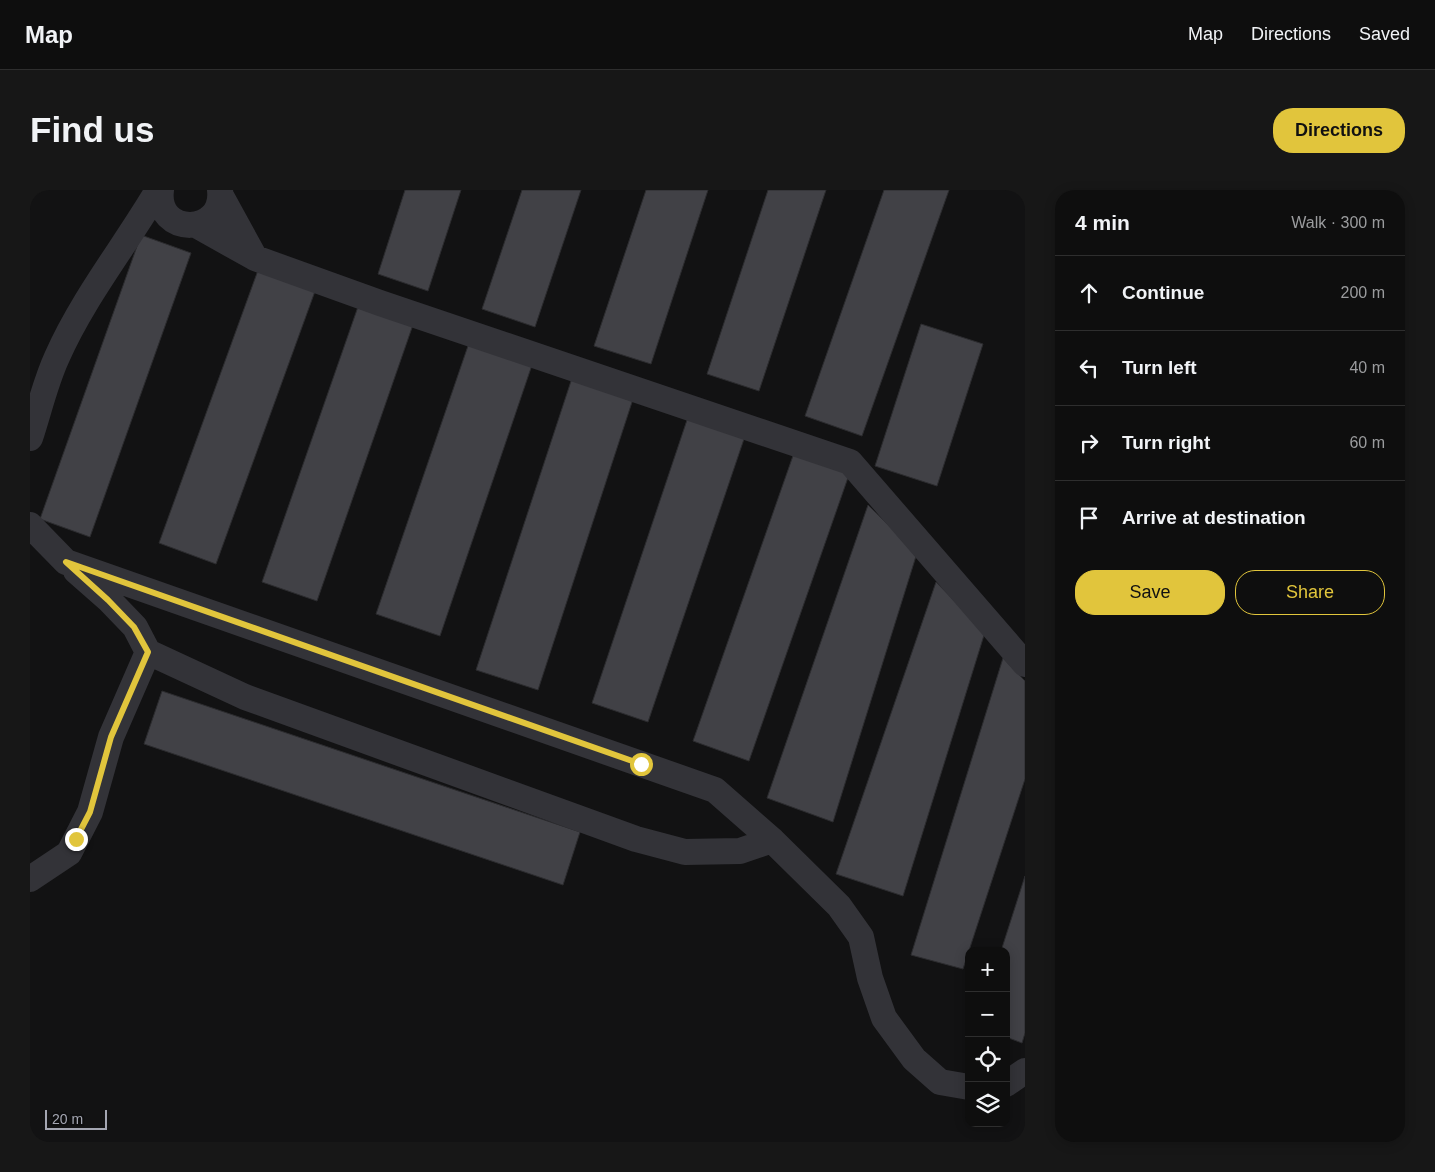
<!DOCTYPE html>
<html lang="en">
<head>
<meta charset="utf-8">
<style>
  :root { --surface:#0e0e0e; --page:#171717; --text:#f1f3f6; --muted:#9b9c9e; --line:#2e2e2e; --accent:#e1c53c }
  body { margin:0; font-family:Arial,sans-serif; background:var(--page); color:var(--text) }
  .controls { position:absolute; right:15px; bottom:15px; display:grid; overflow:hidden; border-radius:10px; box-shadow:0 2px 12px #0003 }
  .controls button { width:45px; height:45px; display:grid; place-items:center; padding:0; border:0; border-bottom:1px solid var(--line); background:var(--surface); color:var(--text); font:25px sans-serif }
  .scale { position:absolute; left:15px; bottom:12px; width:62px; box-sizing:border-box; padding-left:5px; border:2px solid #a4a6b2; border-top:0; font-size:14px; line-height:18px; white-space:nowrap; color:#a4a6b2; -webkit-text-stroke:4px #0d0d0e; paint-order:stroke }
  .stop { position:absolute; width:15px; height:15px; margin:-11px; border:4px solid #e1c53c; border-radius:50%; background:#fff }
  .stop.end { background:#e1c53c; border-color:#fff; box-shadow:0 1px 5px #0008 }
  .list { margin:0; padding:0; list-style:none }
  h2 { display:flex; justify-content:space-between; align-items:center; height:65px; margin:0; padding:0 20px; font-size:21px }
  h2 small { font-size:16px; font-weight:400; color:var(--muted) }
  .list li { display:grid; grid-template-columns:32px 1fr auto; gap:15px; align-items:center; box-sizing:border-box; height:75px; padding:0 20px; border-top:1px solid var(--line) }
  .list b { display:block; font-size:19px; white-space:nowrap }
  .list em { font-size:16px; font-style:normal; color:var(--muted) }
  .actions { display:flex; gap:10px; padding:15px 20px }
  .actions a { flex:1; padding:11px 0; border:1px solid var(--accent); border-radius:20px; text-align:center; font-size:18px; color:var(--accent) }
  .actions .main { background:var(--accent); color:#111 }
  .icon { flex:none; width:28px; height:28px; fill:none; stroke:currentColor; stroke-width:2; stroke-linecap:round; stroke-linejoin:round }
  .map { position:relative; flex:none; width:995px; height:952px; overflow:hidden; border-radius:20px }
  header { display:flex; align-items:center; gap:30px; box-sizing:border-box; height:70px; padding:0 25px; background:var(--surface); border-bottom:1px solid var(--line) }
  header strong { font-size:24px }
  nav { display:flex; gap:28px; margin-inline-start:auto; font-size:18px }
  .intro { display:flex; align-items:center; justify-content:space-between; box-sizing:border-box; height:120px; padding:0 30px }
  h1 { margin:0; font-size:35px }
  .button { padding:12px 22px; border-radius:20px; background:var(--accent); color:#111; font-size:18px; font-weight:700 }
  main { display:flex; gap:30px; padding:0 30px }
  aside { flex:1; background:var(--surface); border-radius:20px; box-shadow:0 2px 12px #0003 }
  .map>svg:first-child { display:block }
  .building { fill:#414146; stroke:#2c2c2f }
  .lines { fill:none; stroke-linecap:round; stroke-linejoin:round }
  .minor { stroke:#333338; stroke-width:26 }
  .route { stroke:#e1c53c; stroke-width:6 }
</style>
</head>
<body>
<header>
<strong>Map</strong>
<nav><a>Map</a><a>Directions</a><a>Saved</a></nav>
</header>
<div class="intro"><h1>Find us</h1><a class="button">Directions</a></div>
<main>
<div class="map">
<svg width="995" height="952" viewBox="0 0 995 952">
  <rect width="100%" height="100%" fill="#121213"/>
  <path class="building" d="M375 0H431L398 101 348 84Z
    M492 0H551L505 137 452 119Z
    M616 0H678L621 174 564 156Z
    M738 0H796L729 201 677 184Z
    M854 0H919L832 246 775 226Z
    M111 45 161 63 60 347 10 329Z
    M231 72 288 93 186 374 129 353Z
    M330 111 385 129 287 411 232 392Z
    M891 134 953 154 907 296 845 276Z
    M440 150 503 172 410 446 346 424Z
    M543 185 604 206 508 500 446 480Z
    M658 227 715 246 618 532 562 513Z
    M765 260 821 279 719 571 663 551Z
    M838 315 887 363 803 632 737 608Z
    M906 392 955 442 873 706 806 684Z
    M973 468 995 491V589L933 779 881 765Z
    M132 501 550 642 533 695 114 554Z
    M995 686V843L992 853 976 847V761H971Z"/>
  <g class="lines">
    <path class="minor" d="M131 0C125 47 195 46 190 0
      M191 6 225 68
      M166 35 225 68 350 113 820 272 995 474
      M0 248C9 221 15 193 27 167 53 108 95 56 128 0
      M0 335 36 372 685 600 742 650 809 716 831 747 840 788 854 828 884 869 910 892 939 897
      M118 462 215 507 606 649 655 662 710 661 742 650
      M0 689 39 663 60 622 81 547 118 462 105 437 79 410 46 381
      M976 894 995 881"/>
  </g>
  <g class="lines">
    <path class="route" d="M46 649 60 622 81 547 118 462 104 437 78 410 36 372 611 574"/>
  </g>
</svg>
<div class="controls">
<button>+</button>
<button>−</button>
<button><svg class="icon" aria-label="locate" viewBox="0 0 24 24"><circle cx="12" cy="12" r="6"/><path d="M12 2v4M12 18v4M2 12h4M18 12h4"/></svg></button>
<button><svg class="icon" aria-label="layers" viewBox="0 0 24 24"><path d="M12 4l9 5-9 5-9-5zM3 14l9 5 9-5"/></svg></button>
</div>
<div class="scale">20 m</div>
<div class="stop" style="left:611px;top:574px"></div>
<div class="stop end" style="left:46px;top:649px"></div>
</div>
<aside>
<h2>4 min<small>Walk · 300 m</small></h2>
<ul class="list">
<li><svg class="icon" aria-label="ahead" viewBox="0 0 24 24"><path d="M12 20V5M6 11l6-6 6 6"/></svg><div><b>Continue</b></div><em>200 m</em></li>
<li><svg class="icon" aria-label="left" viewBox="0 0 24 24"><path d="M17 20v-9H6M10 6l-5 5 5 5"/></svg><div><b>Turn left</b></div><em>40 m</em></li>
<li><svg class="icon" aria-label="right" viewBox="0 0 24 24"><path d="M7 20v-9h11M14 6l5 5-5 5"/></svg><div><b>Turn right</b></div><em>60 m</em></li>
<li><svg class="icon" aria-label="arrive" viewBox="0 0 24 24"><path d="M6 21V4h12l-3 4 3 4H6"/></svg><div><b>Arrive at destination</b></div></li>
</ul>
<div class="actions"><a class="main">Save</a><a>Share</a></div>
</aside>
</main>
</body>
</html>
